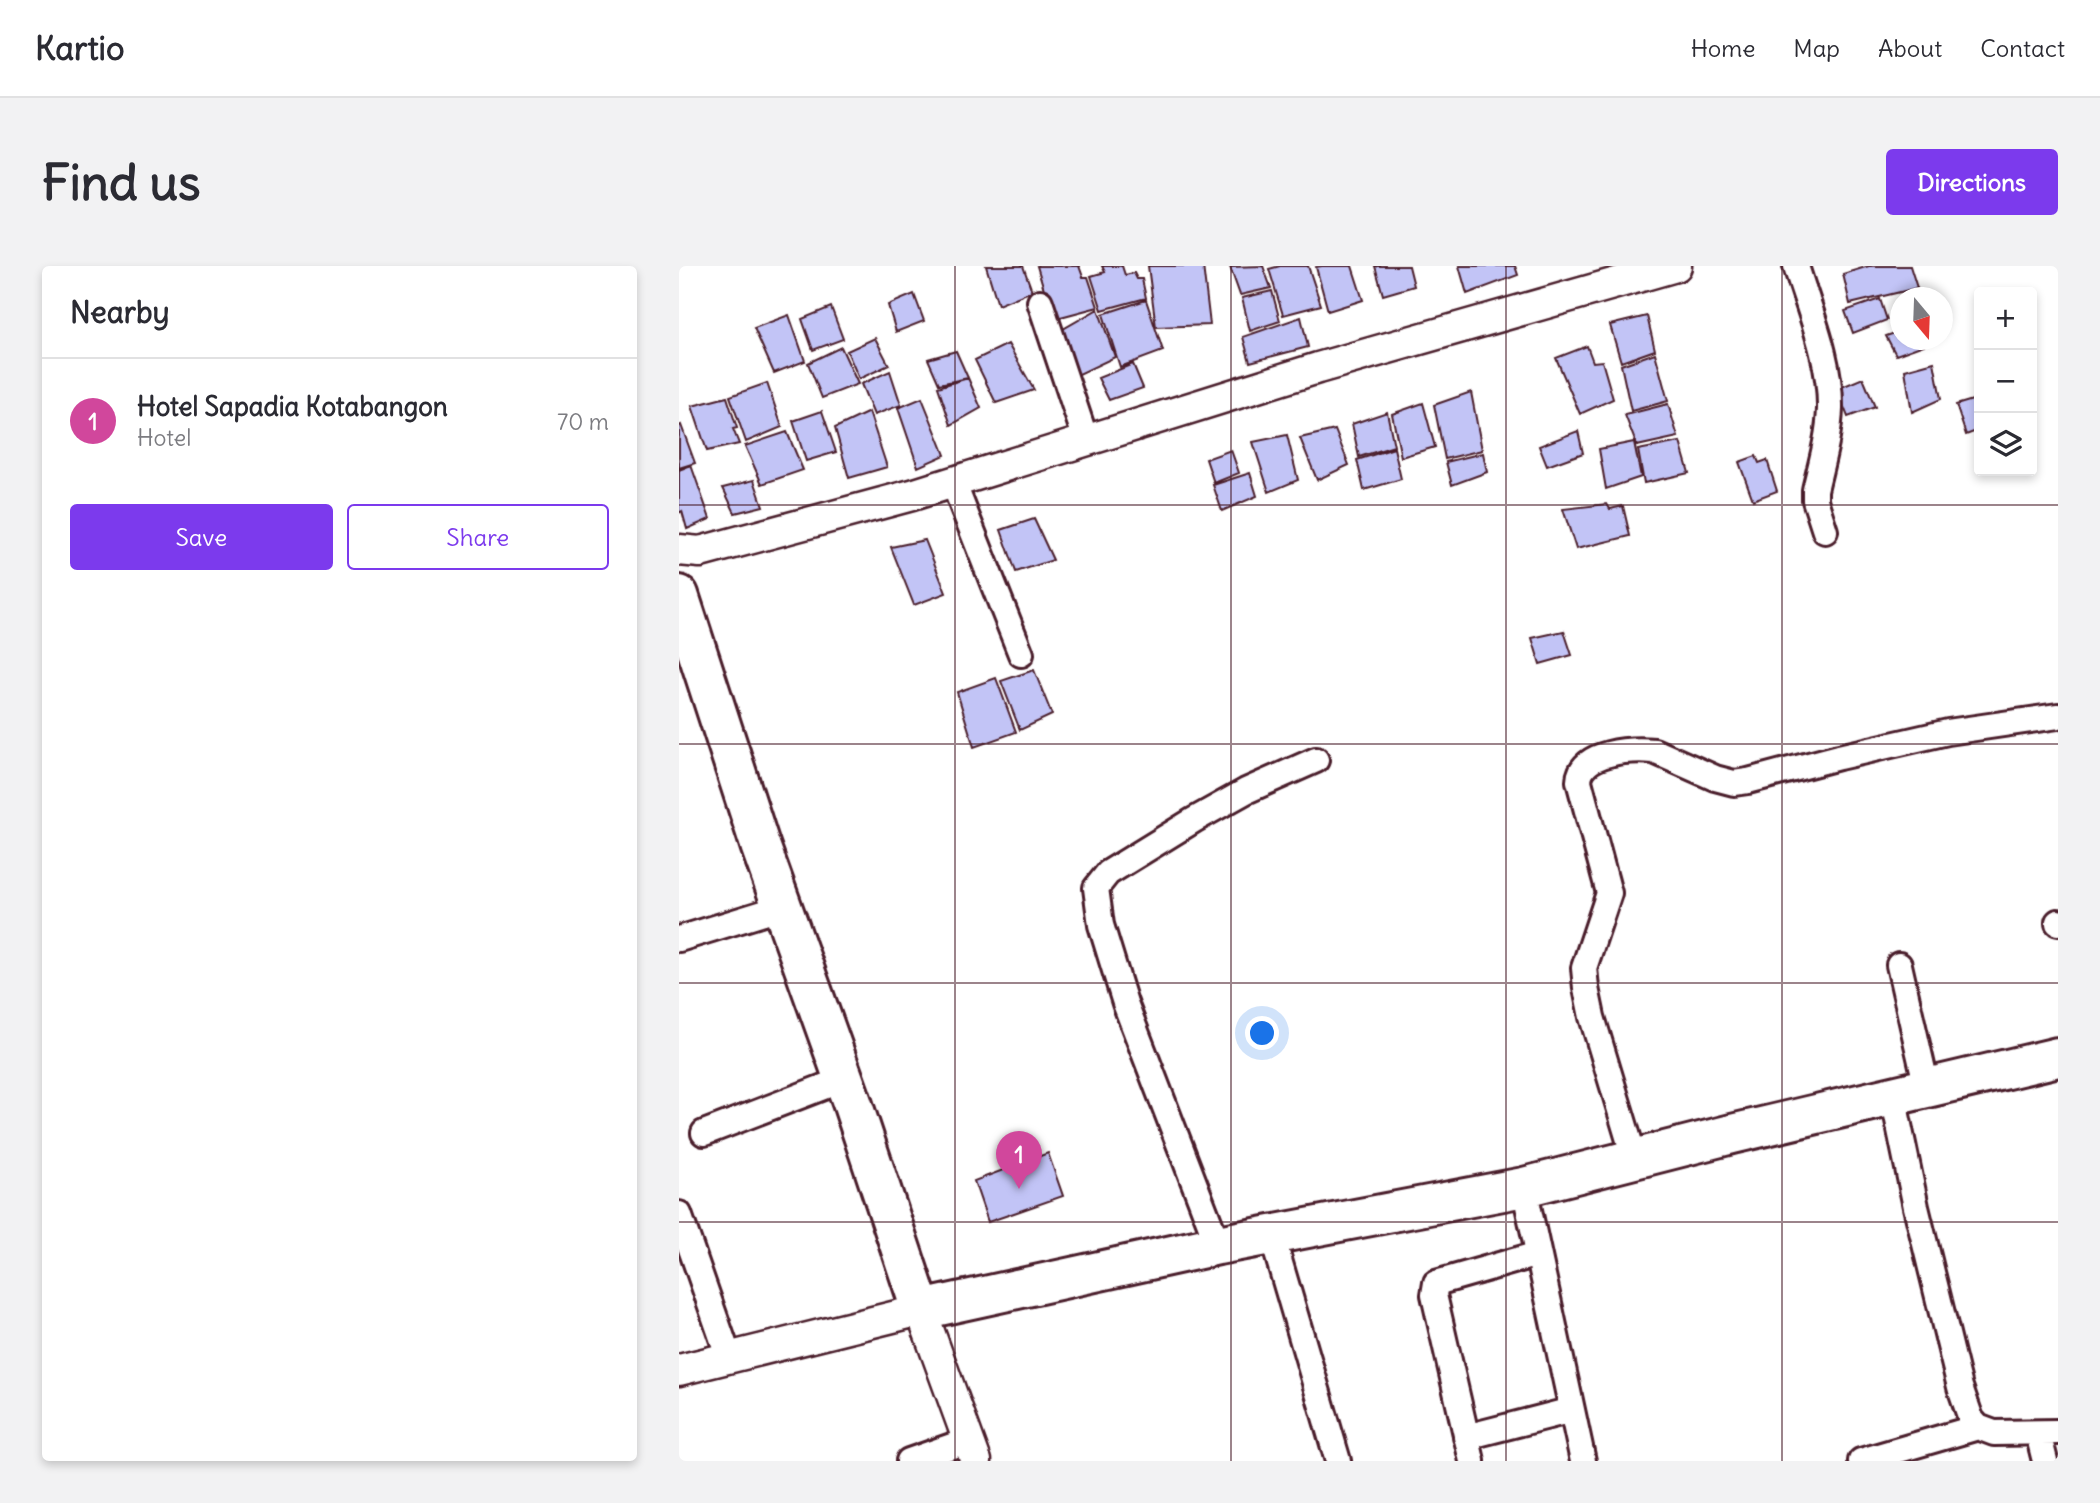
<!DOCTYPE html>
<html lang="en">
<head>
<meta charset="utf-8">
<style>
  :root { --surface:#fff; --page:#f2f2f3; --text:#2b2b33; --muted:#7c7c81; --line:#e1e1e2; --accent:#7c3aed }
  body { margin:0; font-family:Delius,sans-serif; background:var(--page); color:var(--text) }
  .controls { position:absolute; right:21px; top:21px; display:grid; overflow:hidden; border-radius:7px; box-shadow:0 4px 10px #0003 }
  .controls button { width:63px; height:63px; display:grid; place-items:center; padding:0; border:0; border-bottom:2px solid var(--line); background:var(--surface); color:var(--text); font:35px sans-serif }
  .compass { position:absolute; left:1211px; top:21px; width:63px; height:63px; border-radius:50%; background:var(--surface); box-shadow:0 4px 10px #0003; rotate:161deg }
  .you { position:absolute; left:584px; top:768px; width:24px; height:24px; margin:-18px; border:5px solid #fff; border-radius:50%; background:#1a73e8; box-shadow:0 0 0 10px #1a73e833 }
  .badge { display:grid; place-items:center; width:46px; height:46px; border-radius:50%; background:var(--accent); color:#fff; font-size:23px; font-weight:700 }
  .pin { position:absolute; translate:-50% -58px; filter:drop-shadow(0 2px 4px #0008) }
  .pin::after { content:''; position:absolute; top:37px; width:24px; height:21px; background:inherit; clip-path:polygon(0 0,100% 0,50% 100%) }
  .list { margin:0; padding:0; list-style:none }
  h2 { display:flex; justify-content:space-between; align-items:center; height:91px; margin:0; padding:0 28px; font-size:30px }
  h2 small { font-size:23px; font-weight:400; color:var(--muted) }
  .list li { display:grid; grid-template-columns:46px 1fr auto; gap:21px; align-items:center; box-sizing:border-box; height:126px; padding:0 28px; border-top:2px solid var(--line) }
  .list b { display:block; font-size:26px; white-space:nowrap }
  .list p { margin:0; font-size:23px; white-space:nowrap; color:var(--muted) }
  .list em { font-size:23px; font-style:normal; color:var(--muted) }
  .actions { display:flex; gap:14px; padding:21px 28px }
  .actions a { flex:1; padding:16px 0; border:2px solid var(--accent); border-radius:7px; text-align:center; font-size:24px; color:var(--accent) }
  .actions .main { background:var(--accent); color:#fff }
  .icon { flex:none; width:38px; height:38px; fill:none; stroke:currentColor; stroke-width:2; stroke-linecap:round; stroke-linejoin:round }
  .map { position:relative; flex:none; width:1379px; height:1195px; overflow:hidden; border-radius:7px }
  header { display:flex; align-items:center; gap:42px; box-sizing:border-box; height:98px; padding:0 35px; background:var(--surface); border-bottom:2px solid var(--line) }
  header strong { font-size:33px }
  nav { display:flex; gap:38px; margin-inline-start:auto; font-size:24px }
  .intro { display:flex; align-items:center; justify-content:space-between; box-sizing:border-box; height:168px; padding:0 42px }
  h1 { margin:0; font-size:49px }
  .button { padding:18px 32px; border-radius:7px; background:var(--accent); color:#fff; font-size:24px; font-weight:700 }
  main { display:flex; gap:42px; padding:0 42px }
  aside { flex:1; background:var(--surface); border-radius:7px; box-shadow:0 4px 10px #0003 }
  .map>svg:first-child { display:block }
  .building { fill:#c2c4f6; stroke:#4a1f2b; stroke-width:2 }
  .lines { fill:none; stroke-linecap:round; stroke-linejoin:round }
  .minor-casing { stroke:#4a1f2b; stroke-width:30 }
  .tertiary-casing { stroke:#4a1f2b; stroke-width:35 }
  .trunk-casing { stroke:#4a1f2b; stroke-width:44 }
  .minor { stroke:#fff; stroke-width:24 }
  .tertiary { stroke:#fff; stroke-width:30 }
  .trunk { stroke:#fff; stroke-width:38 }
  .grid { fill:none; stroke:#4a1f2b; stroke-width:2; stroke-opacity:0.55 }
</style>
</head>
<body>
<header>
<strong>Kartio</strong>
<nav><a>Home</a><a>Map</a><a>About</a><a>Contact</a></nav>
</header>
<div class="intro"><h1>Find us</h1><a class="button">Directions</a></div>
<main>
<aside>
<h2>Nearby<small></small></h2>
<ul class="list">
<li><span class="badge" style="background:#d1479c">1</span><div><b>Hotel Sapadia Kotabangon</b><p>Hotel</p></div><em>70 m</em></li>
</ul>
<div class="actions"><a class="main">Save</a><a>Share</a></div>
</aside>
<div class="map">
<svg width="1379" height="1195" viewBox="0 0 1379 1195">
  <rect width="100%" height="100%" fill="#fff"/>
  <filter id="ink" filterUnits="userSpaceOnUse"><feTurbulence type="fractalNoise" baseFrequency=".0143" numOctaves="2"/><feDisplacementMap in="SourceGraphic" scale="14" xChannelSelector="R" yChannelSelector="G"/><feConvolveMatrix kernelMatrix="1 2 1 2 8 2 1 2 1" color-interpolation-filters="sRGB"/></filter>
  <g filter="url(#ink)">
    <path class="building" d="M307 0H344L353 25 319 39Z
      M358 0H400L404 11H409L419 41 374 53Z
      M423 0H443L446 9 455 7 458 13H463L467 32 423 44 412 10 426 6Z
      M469 0H524L531 59 477 61Z
      M584 0 592 22 561 29 551 1Z
      M601 0H629L642 39 604 49 590 3Z
      M643 0H673L684 34 649 45 637 1Z
      M696 0H730L735 20 704 29Z
      M780 0H836L839 9 788 28Z
      M1190 0H1231L1238 22 1171 38 1164 8Z
      M593 25 601 55 571 65 563 32Z
      M235 28 245 55 217 66 209 39Z
      M1201 33 1208 54 1174 67 1166 45Z
      M467 34 484 85 441 101 424 48Z
      M152 41 164 73 134 84 123 53Z
      M419 43 436 91 396 110 379 66Z
      M110 49 126 95 95 107 75 62Z
      M968 50 976 84 942 96 931 59Z
      M622 51 629 81 571 96 564 71Z
      M1222 65V74H1252L1253 76 1217 89 1207 70Z
      M196 72 210 99 180 113 168 85Z
      M329 78 355 124 317 137 296 94Z
      M908 80 914 96 923 95 934 133 901 148 877 92Z
      M162 81 179 118 143 132 129 97Z
      M277 85 289 112 260 118 249 93Z
      M976 87 989 135 952 145 942 99Z
      M1255 96 1262 133 1233 146 1226 104Z
      M454 98 464 122 430 134 419 112Z
      M211 105 222 139 195 149 182 118Z
      M289 112 302 142 272 159 259 121Z
      M1184 112 1196 141 1169 151 1158 123Z
      M88 117 103 161 67 176 51 130Z
      M792 126 803 184 766 193 755 139Z
      M48 131 58 162 54 163 60 178 28 185 13 140Z
      M243 132 266 189 239 201 219 142Z
      M1300 132V164L1287 169 1277 139Z
      M744 137 756 181 722 191 713 148Z
      M989 138 999 171 958 180 946 149Z
      M143 145 157 186 127 195 114 155Z
      M190 146 208 201 170 212 156 162Z
      M708 146 715 180 680 191 673 158Z
      M2 159 16 197 0 202V160Z
      M656 164 670 199 638 214 621 172Z
      M899 165 904 187 868 200 860 180Z
      M108 166 124 204 83 218 66 180Z
      M608 169 619 214 590 226 574 176Z
      M955 176 962 211 927 223 920 183Z
      M1001 176 1010 207 965 217 959 184Z
      M715 182 722 213 685 224 678 194Z
      M552 184 560 207 535 217 527 193Z
      M804 187 808 206 773 219 767 196Z
      M1077 190 1080 197 1088 194 1098 225 1074 234 1060 196Z
      M12 199 31 253 8 263 3 245 0 247V204Z
      M571 207 578 230 543 245 534 219Z
      M75 214 84 240 56 247 44 222Z
      M928 238 931 243 944 240 951 270 897 283 884 243Z
      M355 253 374 294 337 306 322 264Z
      M246 274 267 327 235 339 212 281Z
      M885 365 893 389 861 398 853 372Z
      M355 404 373 449 341 464 322 415Z
      M317 412 337 466 295 481 278 426Z
      M369 887 384 930 309 956 295 915Z"/>
    <g class="lines">
      <defs>
        <path id="minor" d="M1117 0C1131 46 1152 95 1151 143 1150 171 1142 198 1136 224V234L1146 265
          M361 36 407 174
          M274 216 342 388
          M1379 656V657
          M0 673 104 641
          M1220 699 1248 822
          M1214 830 1237 941 1281 1121 1292 1153 1299 1161 1315 1167 1379 1166
          M25 867 165 813
          M956 894 913 751 907 722 905 702 930 627 900 515C901 485 953 483 975 485L1036 512 1055 517 1069 515 1160 491 1269 466 1379 450
          M845 921 904 1195
          M0 948 50 1092
          M593 970 659 1195
          M539 979 446 737 422 659 417 622 429 607 515 554 567 525 637 494
          M1359 1167 1366 1195
          M787 1171 893 1144
          M230 1195 290 1174
          M793 1195 755 1029 757 1017 859 988
          M1182 1195 1299 1161"/>
        <path id="tertiary" d="M0 284 21 286 233 229 639 102 997 0
          M0 1104 242 1044 297 1195"/>
        <path id="trunk" d="M0 329 81 579 174 839 242 1044 539 979 845 921 1053 868 1379 791"/>
      </defs>
      <use href="#minor" class="minor-casing"/>
      <use href="#tertiary" class="tertiary-casing"/>
      <use href="#trunk" class="trunk-casing"/>
      <use href="#minor" class="minor"/>
      <use href="#tertiary" class="tertiary"/>
      <use href="#trunk" class="trunk"/>
    </g>
  </g>
  <path class="grid" d="M276 0V1195M552 0V1195M827 0V1195M1103 0V1195M0 239H1379M0 478H1379M0 717H1379M0 956H1379"/>
</svg>
<div class="controls">
<button>+</button>
<button>−</button>
<button><svg class="icon" aria-label="layers" viewBox="0 0 24 24"><path d="M12 4l9 5-9 5-9-5zM3 14l9 5 9-5"/></svg></button>
</div>
<svg class="compass" viewBox="-18 -18 36 36"><path d="M0-13l5 13h-10z" fill="#e53935"/><path d="M0 13l5-13h-10z" fill="#7c7c81"/></svg>
<div class="you"></div>
<div class="pin badge" style="left:340px;top:923px;background:#d1479c">1</div>
</div>
</main>
</body>
</html>
